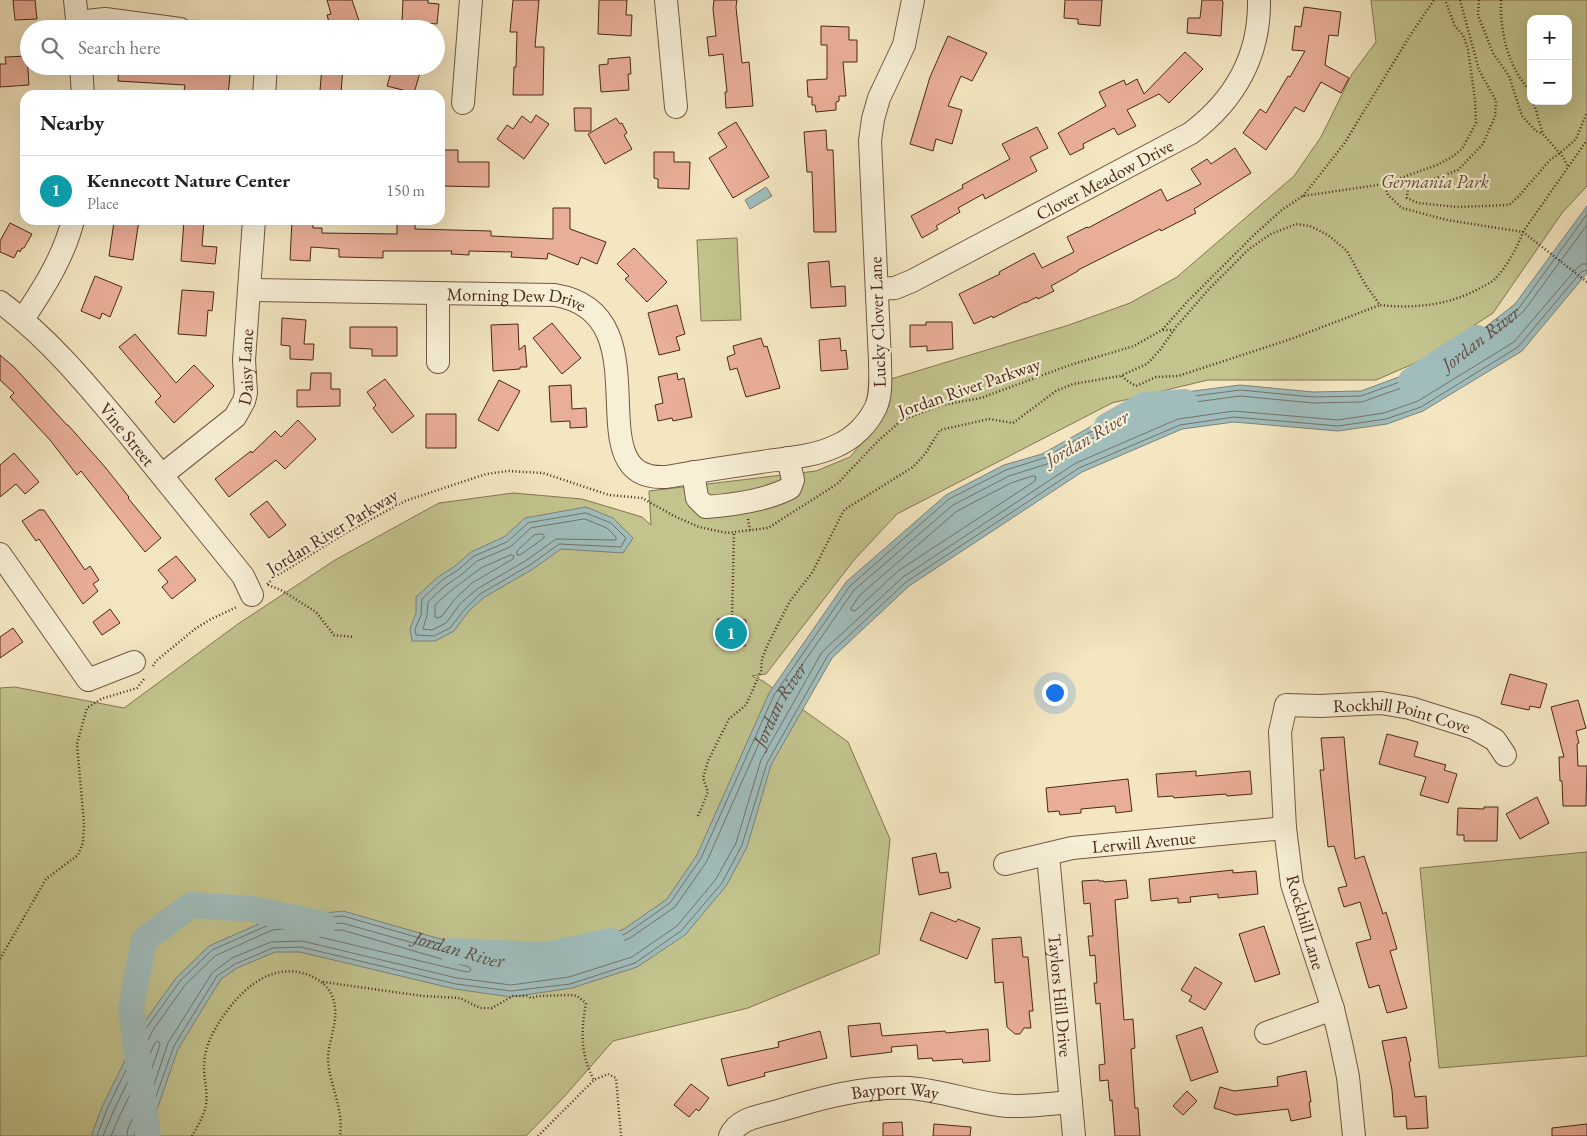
<!DOCTYPE html>
<html lang="en">
<head>
<meta charset="utf-8">
<style>
  :root { --surface:#fff; --page:#f6f6f6; --text:#202124; --muted:#757577; --line:#e0e0e0; --accent:#8f2418 }
  body { margin:0; font-family:"EB Garamond",serif; background:var(--page); color:var(--text) }
  .controls { position:absolute; right:15px; top:15px; display:grid; overflow:hidden; border-radius:10px; box-shadow:0 5px 20px #0002 }
  .controls button { width:45px; height:45px; display:grid; place-items:center; padding:0; border:0; border-bottom:1px solid var(--line); background:var(--surface); color:var(--text); font:25px sans-serif }
  .you { position:absolute; left:1054px; top:692px; width:18px; height:18px; margin:-12px; border:4px solid #fff; border-radius:50%; background:#1a73e8; box-shadow:0 0 0 8px #1a73e833 }
  .badge { display:grid; place-items:center; width:32px; height:32px; border-radius:50%; background:var(--accent); color:#fff; font-size:16px; font-weight:700 }
  .pin { position:absolute; translate:-50% -50%; border:2px solid #fff; box-shadow:0 1px 5px #0006 }
  .list { margin:0; padding:0; list-style:none }
  h2 { display:flex; justify-content:space-between; align-items:center; height:65px; margin:0; padding:0 20px; font-size:21px }
  h2 small { font-size:16px; font-weight:400; color:var(--muted) }
  .list li { display:grid; grid-template-columns:32px 1fr auto; gap:15px; align-items:center; box-sizing:border-box; height:70px; padding:0 20px; border-top:1px solid var(--line) }
  .list b { display:block; font-size:19px; white-space:nowrap }
  .list p { margin:0; font-size:16px; white-space:nowrap; color:var(--muted) }
  .list em { font-size:16px; font-style:normal; color:var(--muted) }
  .icon { flex:none; width:28px; height:28px; fill:none; stroke:currentColor; stroke-width:2; stroke-linecap:round; stroke-linejoin:round }
  .map { position:relative; flex:none; width:1587px; height:1136px; overflow:hidden }
  .search { position:absolute; background:var(--surface); box-shadow:0 5px 20px #0002; left:20px; top:20px; width:425px; height:55px; display:flex; align-items:center; gap:12px; box-sizing:border-box; padding:0 18px; border-radius:28px; color:var(--muted); font-size:19px }
  .panel { position:absolute; background:var(--surface); box-shadow:0 5px 20px #0002; left:20px; top:90px; width:425px; height:135px; border-radius:15px }
  .map>svg:first-child { display:block }
  .green { fill:#c2c38d; stroke:#867553; fill-rule:evenodd }
  .water { fill:#a0bdbc; stroke:#7e817b }
  .lines { fill:none; stroke-linecap:round; stroke-linejoin:round }
  .shore { stroke:#75726a; stroke-width:1 }
  .river { stroke:#a0bdbc; stroke-width:26 }
  .building { fill:#e9ae97; stroke:#4a2719 }
  .minor-casing { stroke:#745743; stroke-width:24 }
  .path { stroke:#4a2719; stroke-width:2.5; stroke-dasharray:1 2.5; stroke-linecap:butt }
  .minor { stroke:#f7efd6; stroke-width:22 }
  .labels { text-anchor:middle; dominant-baseline:central; stroke-width:4.5; stroke-linejoin:round; paint-order:stroke }
  .street-label { font-size:18px; fill:#4a2719; stroke:#f7efd6 }
  .park-label { font-size:18px; font-style:italic; fill:#684e36; stroke:#f7efd6 }
  .water-label { font-size:19px; font-style:italic; fill:#604c42; stroke:#f7efd6 }
</style>
</head>
<body>
<div class="map">
<svg width="1587" height="1136" viewBox="0 0 1587 1136">
  <rect width="100%" height="100%" fill="#f3e6c0"/>
  <filter id="stains"><feTurbulence type="fractalNoise" baseFrequency=".004" numOctaves="4"/><feColorMatrix values="0 0 0 0 .2 0 0 0 0 .09 0 0 0 0 .02 0 0 0 .5 -.17"/></filter>
  <radialGradient id="worn" r=".72"><stop offset=".6" stop-color="#630" stop-opacity="0"/><stop offset="1" stop-color="#630" stop-opacity=".3"/></radialGradient>
  <path class="green" d="M1371 0H1587V186L1562 213 1493 313 1420 361 1376 380H1208L1112 403 897 514 854 560 766 674 752 676 763 681 848 742 890 839 879 954 748 1008 613 1041 563 1098 526 1136H0V688L15 687 124 708 238 624 335 560 439 503 513 493 582 499 642 517 651 525 649 491 816 471 850 457 872 431 891 379 1069 325 1130 303 1177 277 1294 176 1321 137 1352 74 1376 42ZM1531 19H1568V101H1531Z
    M737 238 741 320 701 321 697 240Z
    M1587 852V1056L1439 1068 1420 868Z"/>
  <path class="water" d="M766 187 772 196 750 209 745 200Z
    M1587 206V273L1522 351 1423 411 1387 424 1338 431 1234 422 1182 429 1082 472 909 586 832 658 771 765 747 847 726 886 685 935 637 967 572 988 511 997 455 989 300 952H275L237 968 221 979 178 1049 155 1115 144 1136H91L102 1107 143 1024 176 978 209 946 270 919 343 911 496 955 572 950 624 929 667 899 697 855 769 693 846 582 946 495 1004 465 1042 454 1099 422 1186 392 1240 385 1313 392 1361 391 1442 361 1515 304Z
    M586 507 613 518 633 538 623 553 561 549 533 569 483 598 468 612 454 631 435 641H412L410 629 416 613V597L438 577 455 566 471 552 504 537 525 518Z"/>
  <g class="lines">
    <g class="shore">
      <path d="M1033 476 1036 477 1035 481 898 571 855 611 851 610V608L860 595 957 511 1011 483Z"/>
      <path d="M586 513 611 523 626 538 621 547 559 544 530 565 480 594 465 609 450 628 434 636 416 635 415 629 421 615 422 599 441 581 458 570 474 556 507 542 528 523Z"/>
      <path d="M585 519 607 528 616 537V540L556 539 527 560 477 589 460 604 446 623 432 630 423 629 427 615 428 602 445 586 461 575 477 561 510 547 531 528Z"/>
      <path d="M542 534 544 535V538L520 555H517V551L534 535Z"/>
      <path d="M511 555 514 556 513 559 472 583 455 599 442 616 438 618 435 617V605L449 592 481 568Z"/>
      <path d="M342 930 469 967 471 970 468 972 458 970 320 937 318 935 320 932Z"/>
      <path id="s1" d="M97 1136 107 1109 147 1027 180 981 212 950 271 924 343 916 496 960 573 955 627 933 670 903 701 858 774 695 850 586 949 499 1006 470 1044 458 1101 426 1187 397 1240 390 1313 397 1361 396 1444 366 1519 308 1587 214"/>
      <path id="s2" d="M103 1136 113 1112 153 1030 185 985 215 956 272 930 342 923 495 966 575 961 630 938 675 907 707 861 779 698 854 590 953 505 1009 476 1047 464 1104 432 1188 403 1240 396 1313 403 1362 402 1446 372 1523 312 1587 225"/>
      <path d="M111 1136 120 1115 155 1043 158 1041 160 1045 138 1108 128 1128 127 1136"/>
      <path d="M134 1136 135 1131 145 1111 168 1043 212 973 232 958 271 942 302 941 457 978 511 985 569 977 632 957 677 926 716 879 736 843 761 760 822 652 903 577 1076 463 1178 419 1234 411 1338 420 1384 413 1418 401 1514 342 1577 268 1582 264H1587"/>
      <path d="M140 1136 150 1113 174 1046 217 976 235 964 273 948 301 947 456 984 511 991 570 984 635 963 681 931 722 883 742 845 767 763 828 655 906 582 1079 468 1180 425 1234 417 1338 426 1386 419 1421 407 1518 347 1581 272 1587 270"/>
    </g>
    <path class="river" d="M1411 381 1477 338
      M1107 426 1144 405 1185 402
      M452 951 546 955 611 941
      M148 1136 131 1009 144 940 191 905 251 909 323 924"/>
  </g>
  <path class="building" d="M13 0H35L37 19 15 20Z
    M327 0H352L360 24 346 29H331L327 15 331 14Z
    M403 0H428V3L439 4 437 24 402 21Z
    M513 0H539L535 47H544L543 95H513L514 67H516L517 32H510Z
    M599 0H627L626 15H632L631 36 598 34Z
    M714 0H737L736 7 742 63 749 62 753 106 726 108 725 92H727L723 54 709 56 707 37 716 36 713 9Z
    M1065 0H1102L1100 26 1078 24V19L1064 18Z
    M1202 0H1222L1223 2 1221 36 1187 33 1188 18H1200Z
    M1304 7 1341 12 1338 36 1329 35 1325 65 1349 78 1341 93 1321 82 1304 112 1295 107 1266 150 1243 133 1260 109 1266 113 1288 76 1290 77 1305 51 1292 50 1295 26 1301 27Z
    M821 26 849 27V40H857V62H843L846 96H839V101L836 102V110L816 112 815 105H812V97H808L807 80 827 79V45H821Z
    M948 36 987 53 972 81 961 76 948 106 962 110 952 144 936 139 933 151 910 144 930 77Z
    M1185 52 1203 69 1169 103 1159 94 1127 110 1136 126 1118 135 1114 128 1083 144 1084 148 1070 155 1058 133 1106 106 1099 92 1124 80 1126 85 1137 79 1144 94Z
    M27 56 29 85 0 87V64H6L5 57Z
    M630 57 631 74H628L629 90 601 92 599 65 608 64V59Z
    M119 66H174V69L210 72V66H231L228 95 184 91 185 85 118 81Z
    M322 66H343L341 93 320 91Z
    M393 66H422L414 93 387 86Z
    M574 108H591V131H575Z
    M536 115 549 124 524 159 497 139 507 125 513 129 522 116 531 123Z
    M616 118 620 124 622 123 627 133 624 135 632 149 605 164 588 134Z
    M736 122 769 177 733 198 709 158 727 147 718 133Z
    M1037 127 1048 148 1030 157 1037 171 985 199 983 194 958 208 960 212 936 226 938 229 922 238 911 216 963 188 962 185 1010 159 1002 144Z
    M826 130 827 150H833L836 232H814L812 172H807L804 132Z
    M1235 148 1251 173 1194 209 1196 213 1161 231 1160 229 1078 270V271L1051 286 1054 291 1038 299 1037 297 1025 303V302L993 318 992 316 974 324 959 294 1000 274 999 272 1034 253 1042 268 1074 252 1067 237 1087 227 1088 228 1161 189 1167 201 1201 184 1191 169 1207 159 1211 164Z
    M440 150H458V162H489V187L440 186Z
    M654 152H674V162H690L689 189 658 188V179L654 178Z
    M553 208H570V229L606 242 597 264 581 257 578 265 548 253 547 259 511 257 512 252 469 251V255L451 254 452 251H383V258L339 257V249L311 247 310 261 290 260 292 220H313V228H322V233L397 234V220H415V229L491 231V236L553 239Z
    M116 220H139L133 260 109 256 114 222 116 223Z
    M184 220H204L202 246 217 247 215 264 181 261Z
    M10 223 32 234 24 248H22L20 252 18 250 14 258 0 252V241Z
    M634 248 667 282 647 302 625 279 629 276 617 264Z
    M829 261 831 287 845 286 846 306 811 308 808 263Z
    M95 276 122 287 110 317 102 313 100 319 81 311Z
    M182 290 214 292 212 311 208 310 206 336 178 334Z
    M677 305 685 334 676 337 680 350 659 355 648 313Z
    M282 318 306 320 304 344H314L313 360 290 359V346L281 345Z
    M926 322H952L953 349 927 351V346L910 347V325H926Z
    M552 323 581 358 562 374 533 338Z
    M518 324 519 350 525 345 527 367H520V369L493 371 491 325Z
    M350 327H397V356H372V349L350 348Z
    M135 334 176 383 194 365 214 386 174 423 155 402 161 396 119 347Z
    M761 338 764 347 767 346 780 388 746 397 737 368 730 370 727 357 735 354 733 346Z
    M840 338 841 351 846 350 848 369 821 371 819 340Z
    M0 355 15 368 67 425H68L105 467 129 497 128 498 161 538 145 552 81 471 77 475 50 440 10 397 14 393 0 380Z
    M311 373H331V389H340V406L297 407V390H310Z
    M677 373 678 380 684 378 692 417 673 421 672 418 658 421 655 405 663 403 658 377Z
    M385 379 414 416 392 433 373 408 376 405 367 392Z
    M499 380 520 391 498 431 478 420Z
    M571 385 572 409 586 408 587 427 570 428V421L551 422 549 386Z
    M426 414H456V448H426Z
    M298 420 316 439 285 469 276 460 229 497 215 479 251 451 252 453 275 431 281 437Z
    M14 453 39 482 25 494 16 484 0 497V465Z
    M267 501 286 525 269 538 250 514Z
    M39 510H44L85 570 90 566 99 580 93 584 98 591 83 604 39 539 36 541 22 521Z
    M176 556 196 580 172 599 162 587 168 582 158 570Z
    M110 609 120 623 102 635 93 622Z
    M718 619 746 620 745 646 717 645Z
    M13 628 23 642 0 658V637Z
    M1510 674 1547 684 1540 708 1530 706 1529 710 1501 704Z
    M1578 700 1586 728 1576 731 1579 743 1577 744 1578 766H1587L1586 806H1563L1562 781H1560L1559 757H1564L1551 707Z
    M1387 734 1418 742 1414 756 1446 765 1444 770 1457 774 1448 803 1420 795 1426 777 1379 764Z
    M1344 737 1355 859 1364 856 1383 914 1386 912 1397 949 1390 951 1407 1008 1387 1013 1379 985 1369 988 1356 943 1371 939 1360 902 1344 907 1338 888 1347 886 1334 846 1328 847 1320 770H1324L1321 738Z
    M1196 771V776L1250 771 1252 794 1227 796 1226 794 1174 798 1173 796 1158 797 1156 774Z
    M1128 779 1132 811 1116 813 1115 806 1081 809V813L1060 815 1059 811 1048 812 1046 788Z
    M1537 797 1549 823 1520 839 1506 814Z
    M1484 807H1498L1497 841H1464V835H1457L1458 808 1484 809Z
    M936 853 940 873 948 872 951 888 919 895 912 858Z
    M1233 870V873L1256 871 1258 894 1218 898V894L1190 897 1191 902 1178 903V898L1151 901 1149 879Z
    M1099 880V881H1104V882L1126 880 1128 898 1115 900 1124 1020 1133 1019 1135 1048 1131 1049 1135 1108H1138L1140 1136H1115L1112 1100 1110 1101 1108 1080 1100 1081 1099 1065 1105 1064 1100 1003 1096 1004 1094 983H1097L1095 955 1090 956 1088 936H1093L1090 903 1084 904 1082 881Z
    M931 912 956 922 958 919 980 928 967 959 920 940Z
    M1264 926 1280 974 1255 982 1239 934Z
    M1021 937 1023 957H1028L1033 1011H1029L1031 1028H1024L1020 1034H1015L1007 1027 1003 982 995 983 992 939Z
    M1195 967 1222 983 1205 1010 1189 1001 1192 996 1181 990Z
    M880 1023 882 1036 945 1031 946 1033 988 1029 990 1061 963 1063 962 1059 933 1061 932 1058 918 1059 917 1045 891 1047 892 1052 851 1057 848 1026Z
    M1202 1027 1218 1072 1191 1081 1176 1036Z
    M820 1031 827 1058 764 1073 765 1076 728 1086 721 1059 779 1047 778 1042Z
    M1406 1037 1411 1061 1409 1062 1415 1097 1426 1096 1428 1128 1407 1129 1406 1116 1394 1117 1392 1090 1382 1041Z
    M1306 1071 1311 1102H1309L1311 1117 1291 1121 1288 1109 1236 1115 1214 1108 1220 1087 1234 1091 1278 1086 1277 1077Z
    M691 1084 709 1098 699 1111 696 1109 689 1117 674 1105Z
    M1187 1091 1197 1101 1183 1115 1173 1106Z
    M902 1122 903 1136H883V1123Z
    M934 1124 971 1127 970 1136H933Z
    M1587 1124V1136H1552V1128Z"/>
  <g class="lines">
    <defs>
      <g id="minor">
        <path d="M75 0 78 29"/>
        <path d="M666 0 676 107"/>
        <path d="M77 22 105 19 180 29"/>
        <path d="M81 66 83 95"/>
        <path d="M264 95 266 66"/>
        <path d="M463 103 471 0"/>
        <path id="s3" d="M877 289 895 288 912 281 1191 133C1235 100 1260 55 1259 0"/>
        <path id="s4" d="M249 290 555 295C669 314 571 482 666 477 700 471 734 466 768 461 791 458 815 456 836 446 853 439 868 424 876 407 882 393 880 376 880 361L870 141 873 119 879 98 904 45 913 0"/>
        <path id="s5" d="M0 302C50 339 89 387 129 435 167 482 205 529 243 576L252 595"/>
        <path d="M23 319C44 288 64 256 73 220"/>
        <path d="M438 362V293"/>
        <path d="M693 472 697 498 706 507C732 505 767 500 790 488L793 480 788 458"/>
        <path id="s6" d="M162 475 235 417 244 401 246 393 244 360 254 220"/>
        <path d="M0 554 88 680 134 662"/>
        <path id="s7" d="M1048 855 1074 1136"/>
        <path id="s8" d="M1005 864 1072 848 1285 828"/>
        <path d="M1266 1033 1333 1009"/>
        <path id="s9" d="M730 1136C738 1118 760 1116 778 1111 821 1098 864 1086 909 1088 939 1090 969 1101 999 1105 1023 1108 1047 1104 1071 1102"/>
        <path id="s10" d="M1354 1136 1348 1077 1341 1043 1333 1009 1292 884 1285 828 1280 732 1286 705 1320 706 1381 703 1410 708 1474 728 1495 740 1505 755"/>
      </g>
    </defs>
    <use href="#minor" class="minor-casing"/>
    <path class="path" d="M1460 0 1479 70 1496 101 1495 116 1483 144 1458 170 1408 188 1407 198 1418 203 1457 207 1509 205 1518 197 1550 160 1560 153 1576 139 1587 112
      M1479 0 1478 15 1493 53 1509 76 1522 116 1536 131 1543 134
      M1501 0C1500 33 1508 67 1531 92
      M1533 101 1543 134 1563 157 1568 167
      M1384 184 1388 195 1402 208 1447 220 1523 232 1587 282
      M1303 196 1344 144 1411 34 1434 0
      M1163 330H1174
      M1122 376 1126 380 1136 386 1156 377 1178 376 1291 339 1380 305
      M748 519 750 530
      M267 584 278 575 344 534 405 501 486 474 508 471 543 473 609 495 642 498 674 516 699 527 727 533 768 528 837 484 879 440 902 420 942 405 981 398 1070 365 1134 346 1162 330 1187 302 1256 233 1283 209 1303 196 1384 184 1437 165 1452 157 1462 149 1476 123 1475 100 1468 49 1463 35 1455 26 1445 0
      M268 585 281 590 316 612 334 635 354 637
      M732 619 734 532
      M153 666 156 661 195 629 211 619 237 607
      M698 816 708 792 703 778 708 761 729 719 746 705 761 671 762 659 767 646 790 601 812 573 844 510 913 467 925 454 940 430 989 419 1013 423 1056 391 1073 384 1120 376 1147 364 1160 350 1176 327 1209 289 1249 249 1271 234 1296 224 1310 226 1328 235 1347 251 1365 284 1380 305C1415 309 1451 305 1482 287 1486 285 1492 282 1495 279 1507 266 1517 248 1523 232L1587 140
      M0 959 46 879 78 855 83 843 84 823 77 744 87 708 101 699 137 688 144 679
      M323 982 423 996 460 998 480 1008H492L513 996H527L531 998 538 996 571 995 577 996 586 1003C581 1031 580 1054 594 1080
      M192 1136C197 1127 204 1116 206 1105 208 1092 204 1080 204 1067 204 1055 208 1041 214 1031 233 997 267 959 309 975 320 980 329 987 333 998 340 1019 329 1037 328 1058 328 1075 336 1092 339 1110 341 1118 341 1127 340 1136
      M538 1136 594 1080 608 1074 616 1078 621 1136"/>
    <use href="#minor" class="minor"/>
  </g>
  <g class="labels">
    <g class="street-label">
      <text stroke="none"><textPath href="#s3" startOffset="254">Clover Meadow Drive</textPath></text>
      <text stroke="none"><textPath href="#s4" startOffset="268">Morning Dew Drive</textPath></text>
      <text transform="translate(877 322) rotate(-92)">Lucky Clover Lane</text>
      <text stroke="none"><textPath href="#s6" startOffset="146">Daisy Lane</textPath></text>
      <text transform="translate(969 387) rotate(-19)">Jordan River Parkway</text>
      <text stroke="none"><textPath href="#s5" startOffset="184">Vine Street</textPath></text>
      <text transform="translate(332 531) rotate(-31)">Jordan River Parkway</text>
      <text stroke="none"><textPath href="#s10" startOffset="558">Rockhill Point Cove</textPath></text>
      <text stroke="none"><textPath href="#s8" startOffset="141">Lerwill Avenue</textPath></text>
      <text transform="translate(1306 922) rotate(74)">Rockhill Lane</text>
      <text stroke="none"><textPath href="#s7" startOffset="141">Taylors Hill Drive</textPath></text>
      <text stroke="none"><textPath href="#s9" startOffset="176">Bayport Way</textPath></text>
    </g>
    <g class="park-label">
      <text x="1435" y="181">Germania Park</text>
    </g>
    <g class="water-label">
      <text stroke="none"><textPath href="#s1" startOffset="1772">Jordan River</textPath></text>
      <text transform="translate(1087 438) rotate(-30)">Jordan River</text>
      <text stroke="none"><textPath href="#s2" startOffset="929">Jordan River</textPath></text>
      <text stroke="none"><textPath href="#s1" startOffset="479">Jordan River</textPath></text>
    </g>
  </g>
  <rect width="100%" height="100%" filter="url(#stains)"/>
  <rect width="100%" height="100%" fill="url(#worn)"/>
</svg>
<div class="controls">
<button>+</button>
<button>−</button>
</div>
<div class="you"></div>
<div class="pin badge" style="left:731px;top:633px;background:#0f9aa8">1</div>
<div class="search"><svg class="icon" aria-label="search" viewBox="0 0 24 24"><circle cx="10" cy="10" r="6"/><path d="M15 15l6 6"/></svg>Search here</div>
<section class="panel">
<h2>Nearby<small></small></h2>
<ul class="list">
<li><span class="badge" style="background:#0f9aa8">1</span><div><b>Kennecott Nature Center</b><p>Place</p></div><em>150 m</em></li>
</ul>
</section>
</div>
</body>
</html>
